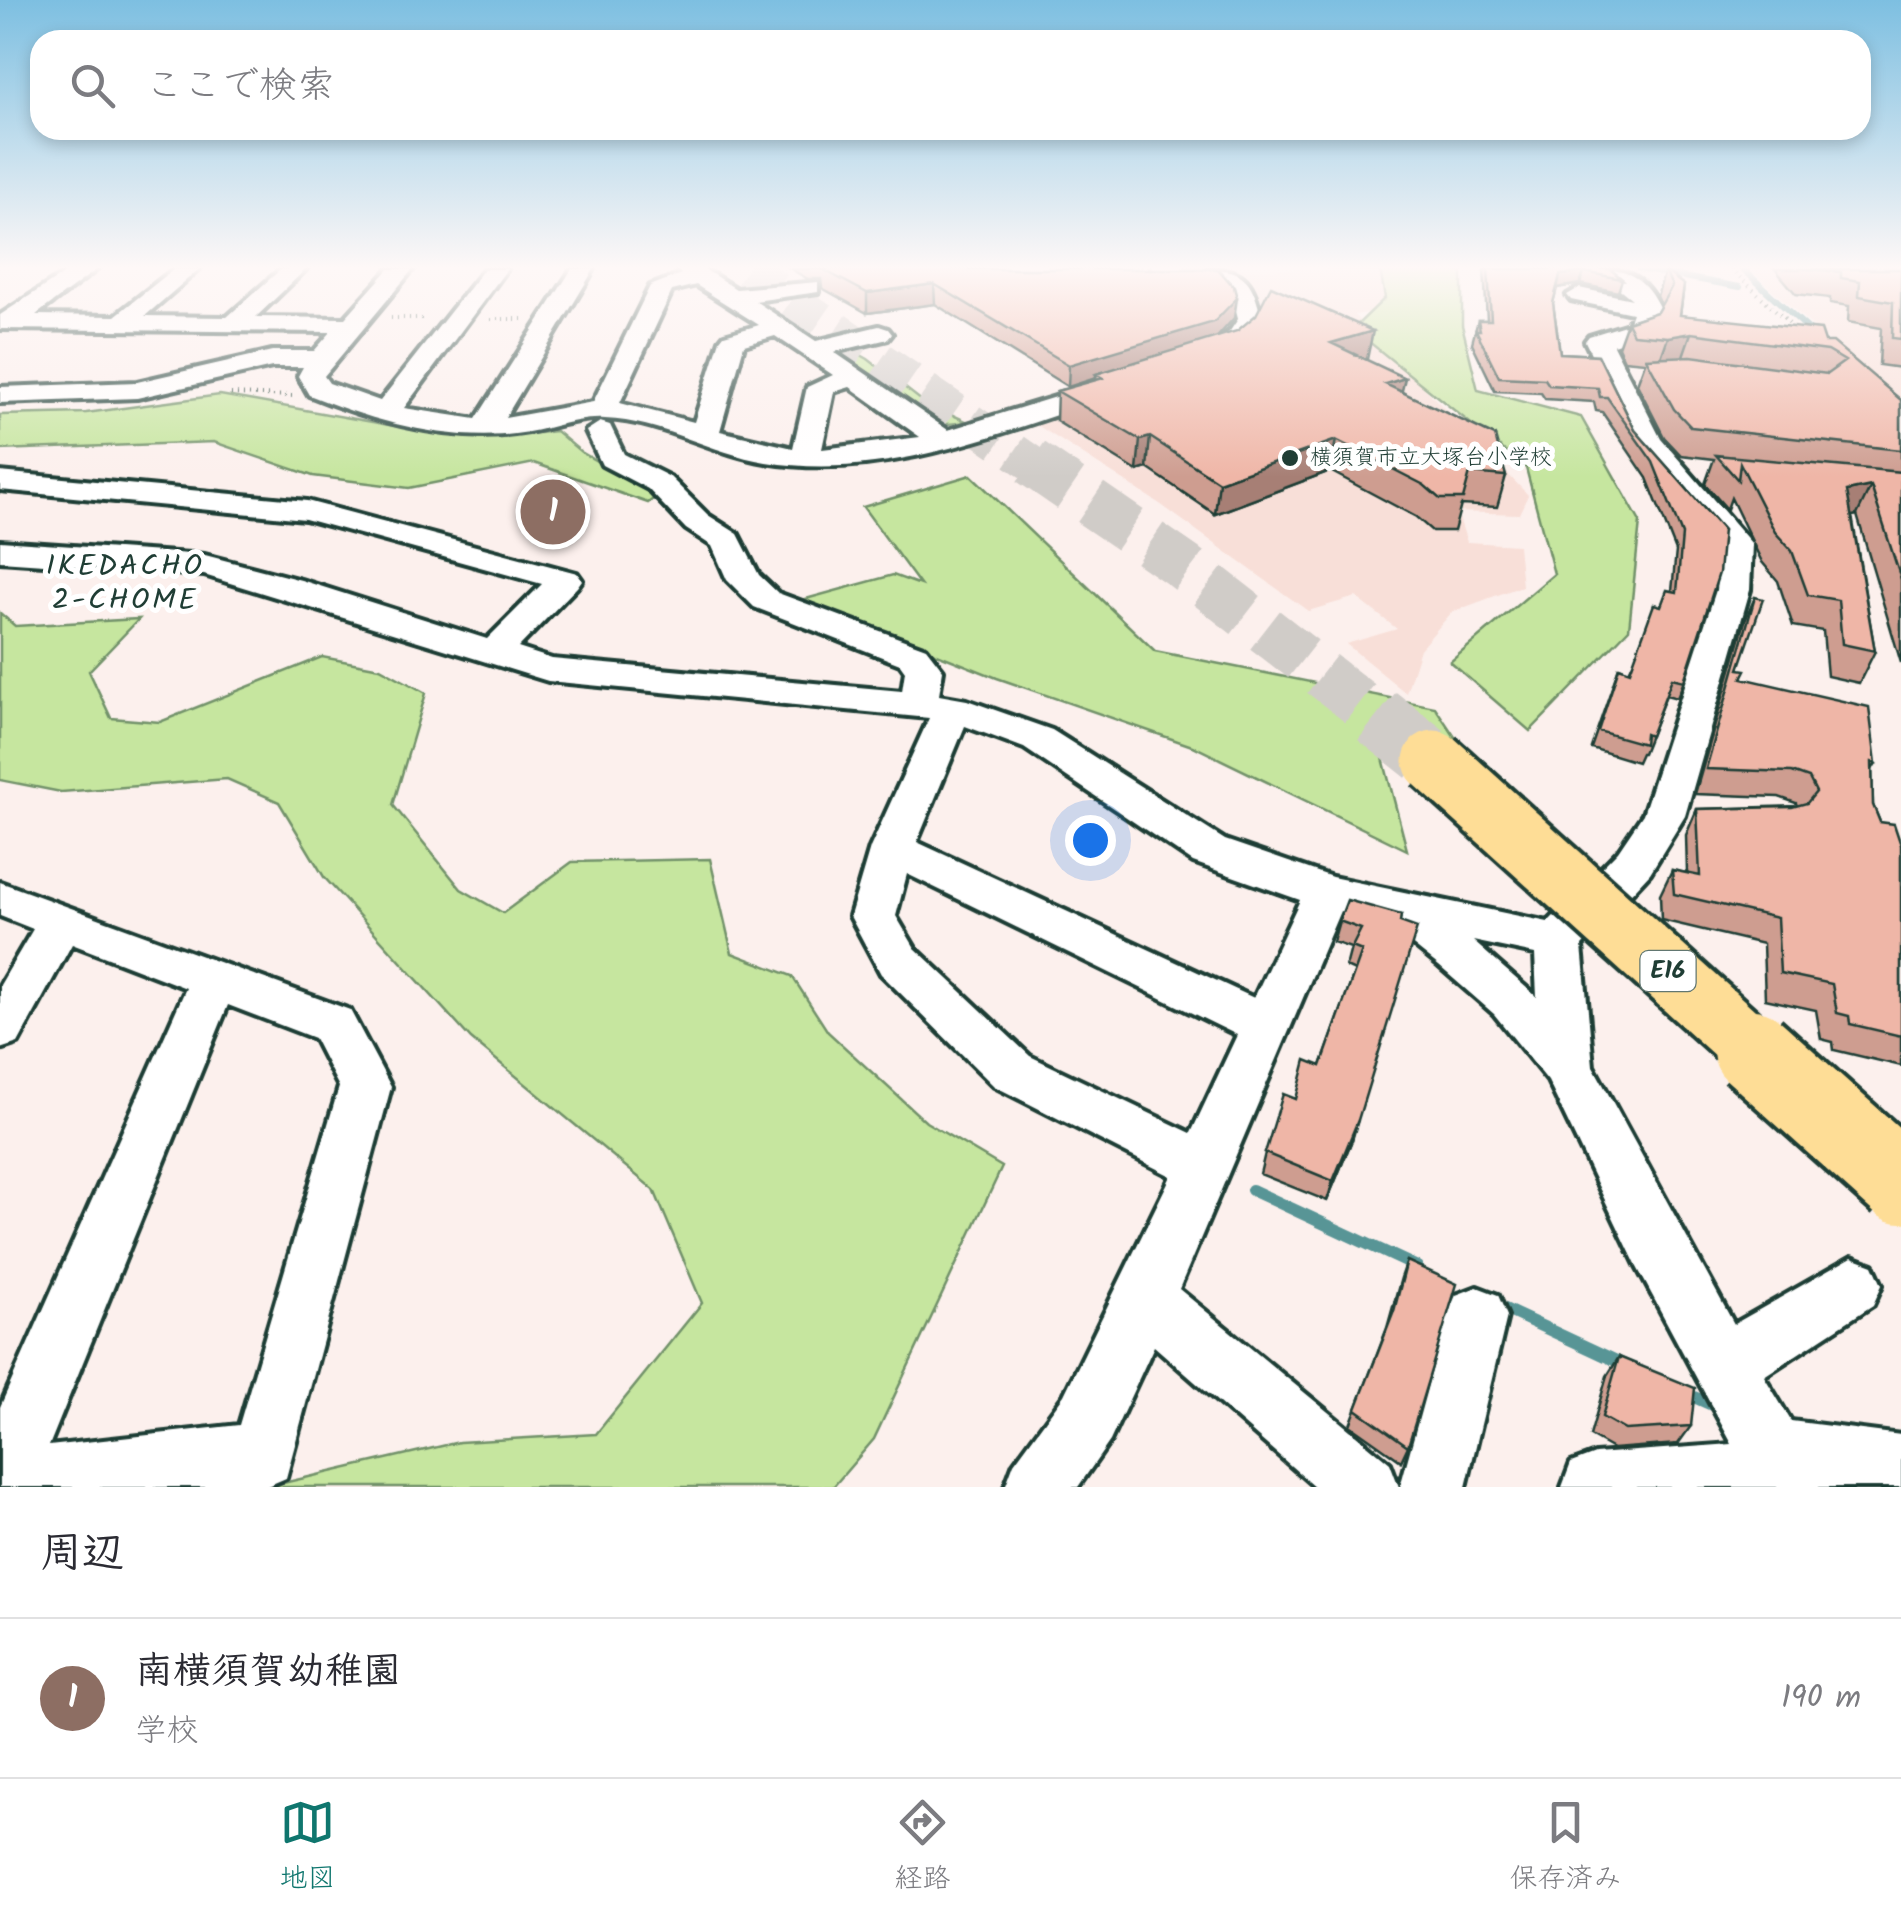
<!DOCTYPE html>
<html lang="ja">
<head>
<meta charset="utf-8">
<style>
  :root { --surface:#fff; --page:#f7f7f7; --text:#2b2b33; --muted:#7c7c81; --line:#e1e1e2; --accent:#0f766e }
  body { margin:0; font-family:Kalam,"Klee One",sans-serif; background:var(--page); color:var(--text) }
  .you { position:absolute; left:1090px; top:840px; width:35px; height:35px; margin:-25px; border:8px solid #fff; border-radius:50%; background:#1a73e8; box-shadow:0 0 0 15px #1a73e833 }
  .badge { display:grid; place-items:center; width:65px; height:65px; border-radius:50%; background:var(--accent); color:#fff; font-size:32px; font-weight:700 }
  .pin { position:absolute; translate:-50% -50%; border:5px solid #fff; box-shadow:0 2px 10px #0006 }
  .list { margin:0; padding:0; list-style:none }
  h2 { display:flex; justify-content:space-between; align-items:center; height:130px; margin:0; padding:0 40px; font-size:42px }
  h2 small { font-size:32px; font-weight:400; color:var(--muted) }
  .list li { display:grid; grid-template-columns:65px 1fr auto; gap:30px; align-items:center; box-sizing:border-box; height:160px; padding:0 40px; border-top:2px solid var(--line) }
  .list b { display:block; font-size:38px; white-space:nowrap }
  .list p { margin:0; font-size:32px; white-space:nowrap; color:var(--muted) }
  .list em { font-size:32px; font-style:normal; color:var(--muted) }
  .icon { flex:none; width:55px; height:55px; fill:none; stroke:currentColor; stroke-width:2; stroke-linecap:round; stroke-linejoin:round }
  .map { position:relative; flex:none; width:1901px; height:1487px; overflow:hidden }
  .search { position:absolute; background:var(--surface); box-shadow:0 5px 15px #0003; left:30px; right:30px; top:30px; height:110px; display:flex; align-items:center; gap:25px; box-sizing:border-box; padding:0 35px; border-radius:30px; color:var(--muted); font-size:38px }
  .sheet { height:290px; background:var(--surface) }
  nav { display:flex; justify-content:space-around; align-items:center; box-sizing:border-box; height:140px; border-top:2px solid var(--line); background:var(--surface); font-size:28px; color:var(--muted) }
  nav a { display:grid; justify-items:center; gap:5px }
  nav .on { color:var(--accent) }
  .map>svg:first-child { display:block }
  .built { fill:#f8dfd8 }
  .green { fill:#c6e69f; stroke:#72926a; stroke-width:2.5 }
  .lines { fill:none; stroke-linecap:round; stroke-linejoin:round }
  .stream-far1 { stroke:#589596; stroke-width:6 }
  .stream { stroke:#589596; stroke-width:12 }
  .highway-tunnel-far2 { stroke:#d0ccc8; stroke-width:36; stroke-dasharray:36 18; stroke-linecap:butt }
  .highway-tunnel-far1 { stroke:#d0ccc8; stroke-width:48; stroke-dasharray:48 24; stroke-linecap:butt }
  .highway-tunnel { stroke:#d0ccc8; stroke-width:61; stroke-dasharray:61 31; stroke-linecap:butt }
  .minor-casing { stroke:#1f3d34; stroke-width:8 }
  .path { stroke:#1f3d34; stroke-width:4; stroke-dasharray:1 5; stroke-linecap:butt }
  .minor { fill:#fff; fill-rule:evenodd }
  .highway-bridge-far1-casing { stroke:#1f3d34; stroke-width:69; stroke-linecap:butt }
  .highway-bridge-casing { stroke:#1f3d34; stroke-width:88; stroke-linecap:butt }
  .highway-bridge-far1 { stroke:#fedd96; stroke-width:61 }
  .highway-bridge { stroke:#fedd96; stroke-width:80 }
  .wall { fill:#ce9d90; stroke:#1f3d34; stroke-width:2.5 }
  .shaded-wall { fill:#a77f75; stroke:#1f3d34; stroke-width:2.5 }
  .building { fill:#efb6a7; stroke:#1f3d34; stroke-width:2.5 }
  .poi-dot { fill:#1f3d34; stroke:#fff; stroke-width:4 }
  .labels { text-anchor:middle; dominant-baseline:central; stroke-width:10; stroke-linejoin:round; paint-order:stroke }
  .far-poi-label { font-size:22px; fill:#1f3d34; stroke:#fff; text-anchor:start }
  .shield { fill:#fff; stroke:#627771; stroke-width:2.5 }
  .shield-label { font-size:25px; font-weight:bold; fill:#1f3d34 }
  .neighbourhood-label { font-size:30px; letter-spacing:2.5px; fill:#1f3d34; stroke:#fff }
</style>
</head>
<body>
<div class="map">
<svg width="1901" height="1487" viewBox="0 0 1901 1487">
  <rect width="100%" height="100%" fill="#fcf0ed"/>
  <filter id="ink" filterUnits="userSpaceOnUse"><feTurbulence type="fractalNoise" baseFrequency=".01" numOctaves="2"/><feDisplacementMap in="SourceGraphic" scale="20" xChannelSelector="R" yChannelSelector="G"/><feConvolveMatrix kernelMatrix="1 2 1 2 8 2 1 2 1" color-interpolation-filters="sRGB"/></filter>
  <g filter="url(#ink)">
    <path class="built" d="M1229 269H1391L1411 307 1354 315 1528 495 1519 514 1457 512 1467 542 1518 545 1522 586 1452 612 1420 649 1406 693 1346 644 1397 629 1356 597 1308 611 1160 504 1029 420 1257 333 1261 300Z
      M1749 269H1901V406L1848 358Z"/>
    <path class="green" d="M1380 269H1462V325L1478 390 1581 417 1640 522 1629 629 1530 731 1450 662 1554 574 1526 468 1353 329 1385 298Z
      M843 345 868 359 922 401 968 422 938 425 829 353Z
      M220 395 434 433 495 438 556 431 581 452 657 496 648 503 534 463 409 488 313 476 214 442 0 450V415L86 413Z
      M971 475 1155 651 1435 707 1455 737 1383 758 1407 850 1195 747 997 678 802 600 893 575 920 585 863 507Z
      M0 613 15 626 139 619 89 671 111 718 160 722 322 657 380 668 426 693 393 805 461 889 503 913 572 862 710 859 732 953 792 976 828 1032 926 1122 1002 1167 874 1439 833 1487H266L459 1442 596 1434 702 1303 654 1190 471 1039 324 877 279 802 227 779 61 792 0 780Z"/>
    <g class="lines">
      <path class="stream-far1" d="M1639 269 1740 287
        M1743 269 1817 337"/>
      <path class="stream" d="M1252 1190 1417 1267
        M1494 1304 1625 1365
        M1685 1393 1712 1405"/>
      <path class="highway-tunnel-far2" d="M747 269 1034 465"/>
      <path class="highway-tunnel-far1" d="M1031 462 1183 566 1380 719"/>
      <path class="highway-tunnel" d="M1377 716 1434 761"/>
      <defs>
        <path id="minor" d="M71 269H97L36 315 115 316 174 269H199L145 316 227 317 281 269H306L256 317 345 318 389 269H413L324 376 329 383 380 401 484 269H507L404 408 476 419 572 269H594L505 418 593 402 650 286 681 274 677 269H704L736 289 818 282V292L755 301 816 341 879 326 888 329 892 334 888 339 834 352 948 430 1110 380 1124 388 1120 394C1006 430 887 482 766 462 711 453 661 421 605 419 574 417 546 431 515 434 446 442 373 421 309 395L298 376 303 367H272L137 398 0 403V387L137 382 272 351H314L331 332 0 329V315ZM696 285 759 325 724 335 720 340 694 422 620 403 672 291ZM775 336 833 375 807 387 793 448 720 431 744 345ZM850 387 920 437 822 449 834 392Z
          M1207 269C1248 269 1252 282 1262 319L1249 341 1209 365 1196 357 1230 331 1238 319 1231 291Z
          M1595 269C1630 269 1645 278 1660 309L1647 334 1613 345 1661 439 1752 544 1750 590 1685 816 1650 873 1582 946 1593 1066 1734 1324 1852 1257 1873 1265 1882 1285 1873 1305 1764 1376 1791 1421 1901 1435V1487H1562L1571 1463 1595 1454 1732 1444 1637 1267 1548 1081 1494 1014 1439 966 1383 921 1340 911 1179 1289 1390 1463 1399 1487H1315L1154 1346 1110 1441 1078 1487H1005L1014 1463 1064 1395 1171 1176 994 1086 881 974 850 916 870 848 929 718 548 681 204 575 0 561V541L205 555 301 580 487 639 542 584 305 519 0 490V472L307 501 577 573 582 580 577 587 518 648 552 659 902 691 905 671 900 664 754 607 727 580 712 546 686 529 648 489 602 465 586 431 600 422 610 425 624 454 670 477 708 515 738 534 759 575 778 593 926 648 943 670 939 695 967 700 1052 730 1225 840 1332 877 1548 922 1618 851 1643 814 1716 590 1720 545 1633 442 1585 341 1589 336 1628 324 1632 313 1571 300 1567 295 1579 288 1632 299ZM965 726 1024 748 1193 862 1300 900 1254 998 917 842ZM907 874 1237 1035 1191 1133 1030 1056 915 948 896 916ZM1473 941 1535 954 1537 997Z
          M0 882 350 1010 391 1087 286 1478 265 1487H0V1407L186 988 72 944 18 1043 0 1049V985L33 929 0 916ZM228 1005 314 1038 339 1087 239 1425 49 1446Z
          M1477 1287 1498 1295 1507 1316 1466 1487H1400L1447 1316 1456 1295Z"/>
      </defs>
      <use href="#minor" class="minor-casing"/>
      <path class="path" d="M1731 269 1796 329
        M391 318H425
        M491 319H525
        M231 394 295 396"/>
      <use href="#minor" class="minor"/>
      <defs>
        <path id="highway-bridge-far1" d="M1434 761 1756 1052"/>
        <path id="highway-bridge" d="M1753 1050 1901 1183"/>
      </defs>
      <use href="#highway-bridge-far1" class="highway-bridge-far1-casing"/>
      <use href="#highway-bridge" class="highway-bridge-casing"/>
      <use href="#highway-bridge-far1" class="highway-bridge-far1"/>
      <use href="#highway-bridge" class="highway-bridge"/>
    </g>
    <path class="wall" d="M791 269H1218L1234 318 1216 338 1367 359H1365L1402 392 1506 476 1497 507 1461 505 1454 531H1432L1416 517 1330 471 1215 514 1147 468 1137 471 1056 421 1057 391 1096 380V378L1068 387 935 304 867 313 822 288 821 279H808Z
      M1484 269H1610L1622 279 1618 292 1580 284 1557 288 1553 303 1560 353 1598 355 1635 430 1723 530 1684 681 1677 698 1666 695 1643 753H1641L1637 762 1591 748 1619 667 1629 671 1661 606 1672 591 1676 551 1647 478 1602 412 1596 411 1594 402 1545 399 1541 393 1495 391 1472 343 1478 320H1487Z
      M1775 269H1901V368L1879 365 1881 328 1848 322 1849 306 1830 303V298L1796 294Z
      M1665 271 1684 285 1680 315 1825 342 1901 400V663L1857 515 1852 516 1875 651 1859 683 1827 676 1823 631 1793 626 1778 581 1762 562 1731 498 1727 509 1705 484 1714 459 1681 455 1664 437 1637 384 1645 362 1624 360 1618 347 1627 322 1657 312 1661 305 1657 296Z
      M1755 597 1739 669 1743 678 1876 763 1872 770 1873 805 1880 822 1901 845V1066L1834 1050 1833 1042 1821 1039 1816 1010 1765 999 1763 944 1661 920 1660 895 1672 870 1687 873 1686 835 1697 809 1797 806 1796 803 1779 797 1695 794 1745 621Z
      M1401 915 1352 1140 1327 1201 1260 1174 1265 1153 1296 1099 1321 1066 1355 971 1346 967 1351 948 1333 942 1339 921Z
      M1407 1261 1408 1446 1401 1461 1350 1425 1387 1328 1401 1278Z
      M1619 1357 1691 1426 1678 1444 1613 1449 1590 1436 1607 1376Z"/>
    <path class="shaded-wall" d="M1584 272 1580 284 1557 288 1560 275Z
      M934 284 935 304 867 313V293Z
      M1237 298 1234 318 1212 343 1096 374V378L1068 387 1069 365Z
      M1373 331 1367 359 1326 372 1331 343Z
      M1691 333 1682 359 1659 363 1668 337Z
      M1405 378 1398 407 1385 384Z
      M1150 437 1147 468 1137 471 1140 440Z
      M1336 440 1330 471 1215 514 1219 482Z
      M1871 486 1857 515 1834 520 1847 491Z
      M1358 1120 1352 1140 1327 1201 1333 1181Z"/>
    <path class="building" d="M822 269H1218L1234 287 1237 298 1214 322 1069 365 934 284 867 293Z
      M1488 269H1610L1622 279 1584 272 1560 275 1553 303 1560 353 1598 355 1635 430 1723 530 1719 573 1684 681 1672 678 1650 736 1645 734 1644 744 1598 731 1619 667 1630 671 1654 604 1661 606 1667 590 1677 592 1682 535 1653 462 1607 397H1600L1598 388 1549 385 1545 379 1499 377 1476 330H1480L1478 320H1491Z
      M1807 269H1901V339L1892 338 1893 302 1859 296 1860 281 1841 278V272Z
      M1665 271 1684 285 1680 315 1821 330 1825 342H1833L1901 400V450L1691 427 1674 409 1646 358 1691 356 1827 374 1845 361 1828 351 1691 333 1668 337 1633 334 1627 322 1657 312 1672 286Z
      M1271 286 1373 331 1331 343 1405 378 1385 384 1495 436 1506 476 1470 473 1463 499H1440L1424 485 1336 440 1219 482 1150 437 1140 440 1057 391 1103 378 1096 374 1237 331 1256 315Z
      M1716 455 1901 472V579L1871 486 1847 491 1875 651 1842 644 1838 600 1808 595 1792 551 1775 532 1740 463 1738 480Z
      M1755 597 1763 599 1739 669 1746 670 1742 678 1869 707 1876 763 1872 762 1873 805 1880 822 1894 824 1901 845V1036L1850 1024 1849 1016 1837 1013 1832 984 1780 973 1777 918 1674 894 1672 870 1700 876 1697 809 1792 807 1807 803 1816 792 1809 778 1792 772 1706 769Z
      M1347 900 1401 915 1400 922 1417 928 1358 1120 1333 1181 1265 1153 1283 1094 1296 1099 1306 1060 1321 1066 1362 951 1352 947 1361 929 1339 921Z
      M1407 1261 1457 1284 1408 1446 1356 1409 1394 1311Z
      M1619 1357 1695 1388 1691 1426 1625 1430 1602 1417Z"/>
  </g>
  <linearGradient id="sky" x2="0" y2="1"><stop stop-color="#7dbfe1"/><stop offset="0.56" stop-color="#fef8f7"/><stop offset="1" stop-color="#fef8f7" stop-opacity="0"/></linearGradient>
  <rect width="1901" height="477" fill="url(#sky)"/>
  <circle class="poi-dot" cx="1290" cy="458" r="10"/>
  <g class="labels">
    <g class="far-poi-label">
      <text x="1310" y="458">横須賀市立大塚台小学校</text>
    </g>
    <rect class="shield" x="1640.5" y="951" width="55" height="40" rx="8"/>
    <g class="shield-label">
      <text x="1668" y="971">E16</text>
    </g>
    <g class="neighbourhood-label">
      <text x="125" y="567">IKEDACHO<tspan x="125" dy="34">2-CHOME</tspan></text>
    </g>
  </g>
</svg>
<div class="you"></div>
<div class="pin badge" style="left:553px;top:512px;background:#8d6e63">1</div>
<div class="search"><svg class="icon" aria-label="search" viewBox="0 0 24 24"><circle cx="10" cy="10" r="6"/><path d="M15 15l6 6"/></svg>ここで検索</div>
</div>
<section class="sheet">
<h2>周辺<small></small></h2>
<ul class="list">
<li><span class="badge" style="background:#8d6e63">1</span><div><b>南横須賀幼稚園</b><p>学校</p></div><em>190 m</em></li>
</ul>
</section>
<nav>
<a class="on"><svg class="icon" aria-label="map" viewBox="0 0 24 24"><path d="M3 6l6-2 6 2 6-2v14l-6 2-6-2-6 2zM9 4v14M15 6v14"/></svg>地図</a>
<a><svg class="icon" aria-label="directions" viewBox="0 0 24 24"><path d="M12 3l9 9-9 9-9-9zM9 14v-3h6M13 9l2 2-2 2"/></svg>経路</a>
<a><svg class="icon" aria-label="saved" viewBox="0 0 24 24"><path d="M7 4h10v16l-5-4-5 4z"/></svg>保存済み</a>
</nav>
</body>
</html>
